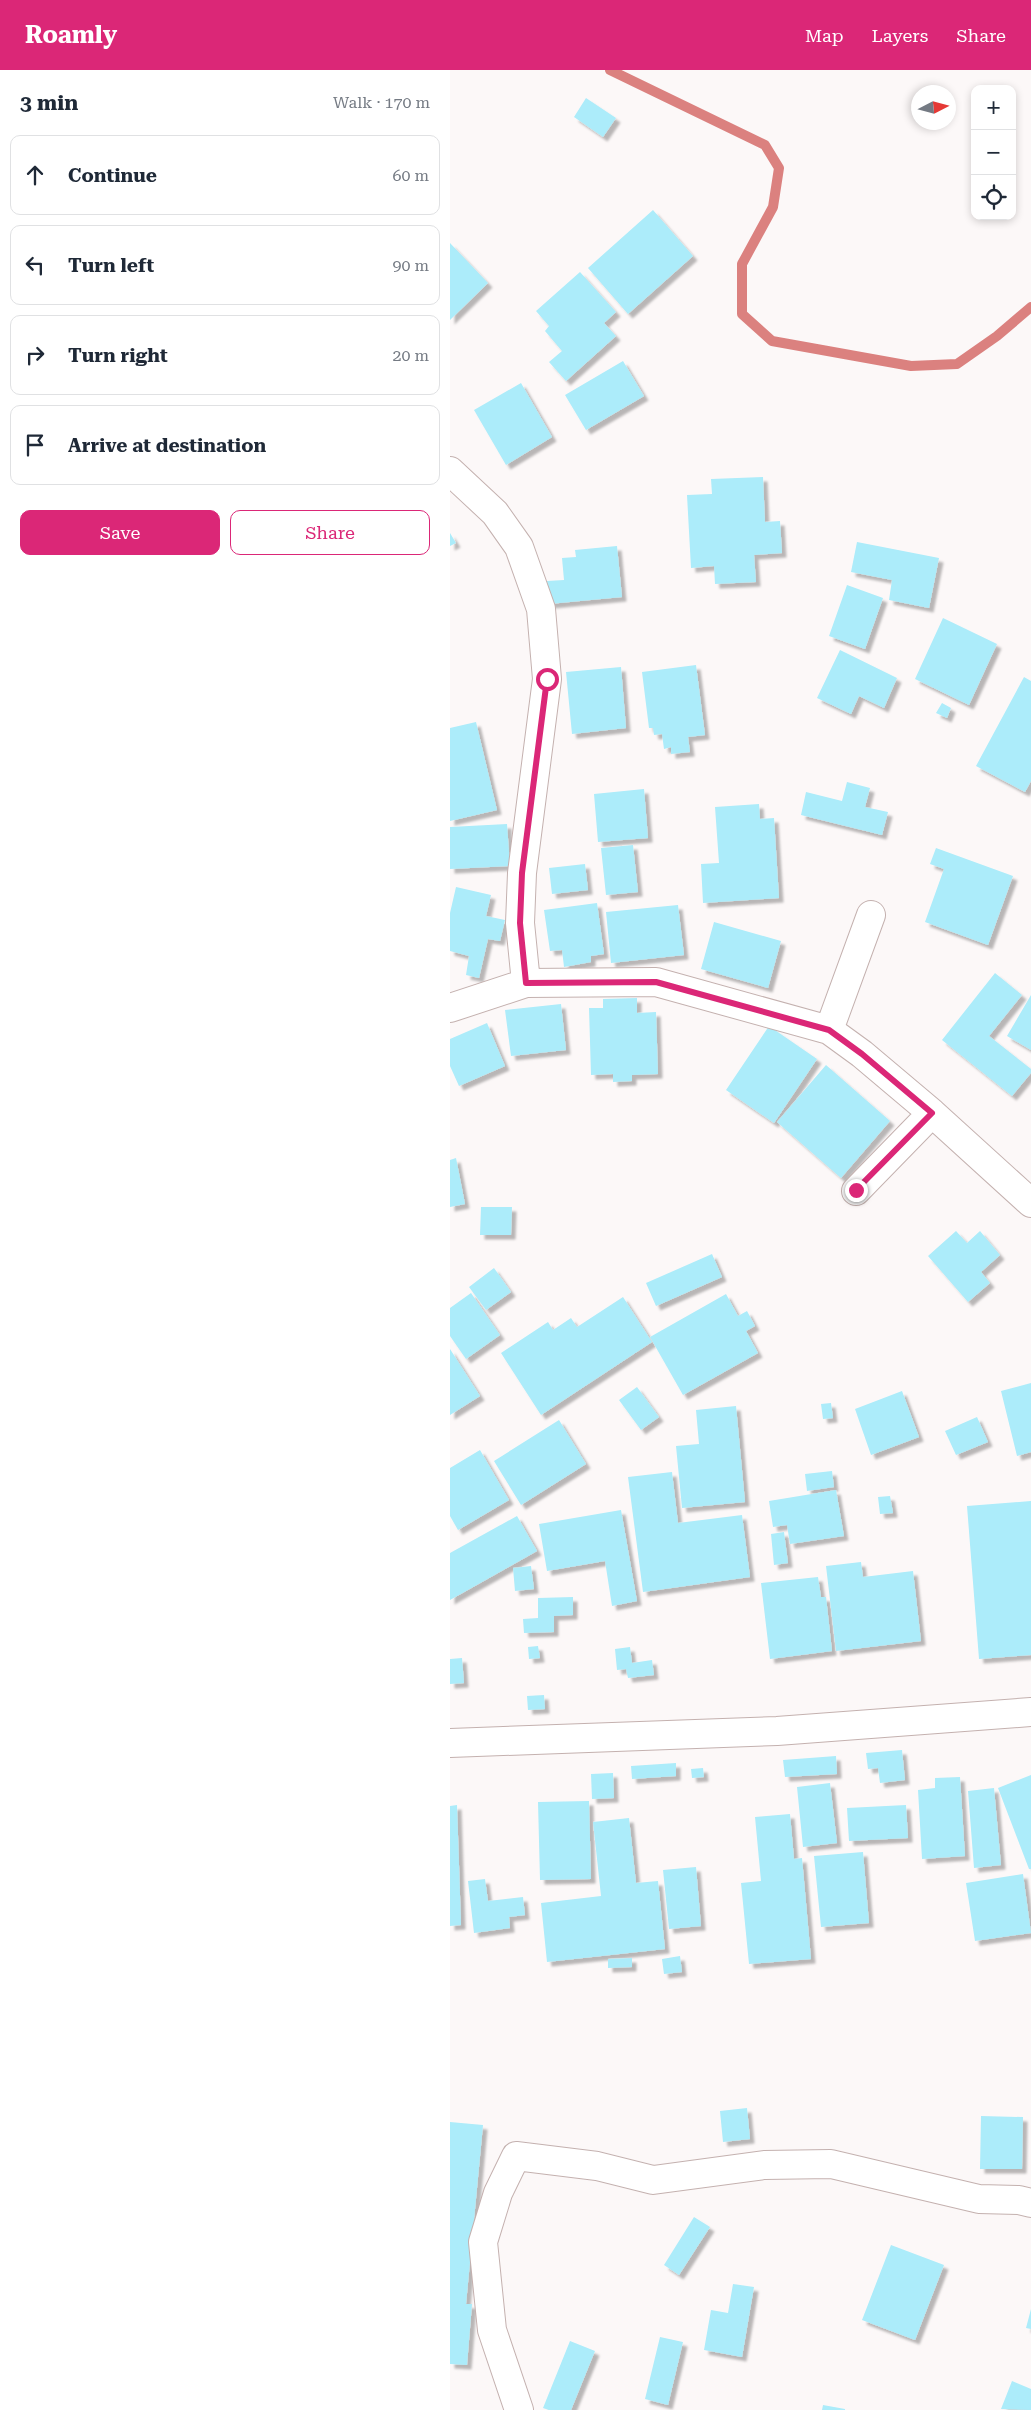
<!DOCTYPE html>
<html lang="en">
<head>
<meta charset="utf-8">
<style>
  :root { --surface:#fff; --page:#f6f6f7; --text:#1f2937; --muted:#747a83; --line:#e0e1e3; --accent:#db2777 }
  body { margin:0; font-family:"Roboto Serif",serif; background:var(--page); color:var(--text) }
  .controls { position:absolute; right:15px; top:15px; display:grid; overflow:hidden; border-radius:10px; box-shadow:0 2px 8px #0003 }
  .controls button { width:45px; height:45px; display:grid; place-items:center; padding:0; border:0; border-bottom:1px solid var(--line); background:var(--surface); color:var(--text); font:25px sans-serif }
  .compass { position:absolute; left:461px; top:15px; width:45px; height:45px; border-radius:50%; background:var(--surface); box-shadow:0 2px 8px #0003; rotate:84deg }
  .stop { position:absolute; width:15px; height:15px; margin:-11px; border:4px solid #db2777; border-radius:50%; background:#fff }
  .stop.end { background:#db2777; border-color:#fff; box-shadow:0 1px 5px #0008 }
  .list { margin:0; padding:0; list-style:none }
  h2 { display:flex; justify-content:space-between; align-items:center; height:65px; margin:0; padding:0 20px; font-size:21px }
  h2 small { font-size:16px; font-weight:400; color:var(--muted) }
  .list li { display:grid; grid-template-columns:32px 1fr auto; gap:15px; align-items:center; box-sizing:border-box; height:80px; margin:0 10px 10px; padding:0 10px; border:1px solid var(--line); border-radius:10px }
  .list b { display:block; font-size:19px; white-space:nowrap }
  .list em { font-size:16px; font-style:normal; color:var(--muted) }
  .actions { display:flex; gap:10px; padding:15px 20px }
  .actions a { flex:1; padding:11px 0; border:1px solid var(--accent); border-radius:10px; text-align:center; font-size:18px; color:var(--accent) }
  .actions .main { background:var(--accent); color:#fff }
  .icon { flex:none; width:28px; height:28px; fill:none; stroke:currentColor; stroke-width:2; stroke-linecap:round; stroke-linejoin:round }
  .map { position:relative; flex:none; width:581px; height:2340px; overflow:hidden }
  header { display:flex; align-items:center; gap:30px; box-sizing:border-box; height:70px; padding:0 25px; background:var(--accent); color:#fff }
  header strong { font-size:24px }
  nav { display:flex; gap:28px; margin-inline-start:auto; font-size:18px }
  main { display:flex }
  aside { flex:1; background:var(--surface) }
  .map>svg:first-child { display:block }
  .lines { fill:none; stroke-linecap:round; stroke-linejoin:round }
  .stream { stroke:#db817f; stroke-width:10 }
  .building { fill:#acecfa; filter:url(#shadow) }
  .minor-casing { stroke:#c4b1af; stroke-width:30 }
  .secondary-casing { stroke:#c4b1af; stroke-width:30 }
  .minor { stroke:#fff; stroke-width:28 }
  .secondary { stroke:#fff; stroke-width:28 }
  .route { stroke:#db2777; stroke-width:6 }
</style>
</head>
<body>
<header>
<strong>Roamly</strong>
<nav><a>Map</a><a>Layers</a><a>Share</a></nav>
</header>
<main>
<aside>
<h2>3 min<small>Walk · 170 m</small></h2>
<ul class="list">
<li><svg class="icon" aria-label="ahead" viewBox="0 0 24 24"><path d="M12 20V5M6 11l6-6 6 6"/></svg><div><b>Continue</b></div><em>60 m</em></li>
<li><svg class="icon" aria-label="left" viewBox="0 0 24 24"><path d="M17 20v-9H6M10 6l-5 5 5 5"/></svg><div><b>Turn left</b></div><em>90 m</em></li>
<li><svg class="icon" aria-label="right" viewBox="0 0 24 24"><path d="M7 20v-9h11M14 6l5 5-5 5"/></svg><div><b>Turn right</b></div><em>20 m</em></li>
<li><svg class="icon" aria-label="arrive" viewBox="0 0 24 24"><path d="M6 21V4h12l-3 4 3 4H6"/></svg><div><b>Arrive at destination</b></div></li>
</ul>
<div class="actions"><a class="main">Save</a><a>Share</a></div>
</aside>
<div class="map">
<svg width="581" height="2340" viewBox="0 0 581 2340">
  <defs>
    <filter id="shadow"><feDropShadow dx="4.5" dy="4.5" stdDeviation="1" flood-color="#0004"/></filter>
  </defs>
  <rect width="100%" height="100%" fill="#fcf8f8"/>
  <g class="lines">
    <path class="stream" d="M160 0 315 75 329 98 323 137 292 194V244L322 271 461 296 507 294 547 266 581 237"/>
  </g>
  <path class="building" d="M136 28 166 48 153 67 124 47Z
    M203 140 243 186 178 244 138 198Z
    M0 173 38 213 0 250Z
    M130 202 166 242 154 253 166 266 116 311 99 292 112 281 95 261 99 256 86 241Z
    M173 291 194 326 136 360 115 325Z
    M71 313 102 367 56 395 24 340Z
    M313 407 315 452 330 451 332 483 304 485 306 512 265 514 264 496 241 498 237 425 262 424 261 409Z
    M0 463 6 473 0 476Z
    M407 472 489 488 479 538 439 530 442 510 401 502Z
    M167 476 172 527 99 534 97 511 114 510 112 488 126 487 125 480Z
    M397 515 433 528 415 579 379 566Z
    M493 548 547 574 519 635 465 609Z
    M390 580 447 608 434 638 409 626 401 644 367 628Z
    M246 595 255 665 238 667 240 682 221 684V677L214 679 212 664 204 665 203 658H199L192 602Z
    M171 597 176 658 122 664 116 602Z
    M574 607 581 611V711L575 722 526 696Z
    M492 633 501 638 497 648 486 643Z
    M26 652 47 740 0 751V658Z
    M397 712 420 718 415 737 438 742 432 765 351 745 356 722 392 731Z
    M194 719 198 768 148 772 144 724Z
    M309 734 310 749 324 748 329 828 253 833 251 794 269 793 265 737Z
    M57 754 60 796 0 799V757Z
    M183 775 188 822 156 825 151 778Z
    M486 778 563 806 538 875 475 852 494 799 480 794Z
    M135 794 138 820 102 824 99 798Z
    M6 817 41 825 36 846 55 850 50 871 38 869 29 908 16 905 19 886 0 881V843Z
    M147 833 154 884 141 886V892L114 897 112 880 100 881 94 840Z
    M228 835 234 885 161 893 156 842Z
    M264 852 331 871 318 918 251 899Z
    M545 903 572 925 539 966 581 999V1003L562 1026 492 970Z
    M581 925V980L557 966Z
    M187 928V943L206 942 208 1004 182 1005V1011L163 1012V1004L141 1005 139 938H153V929Z
    M111 934 116 980 61 986 55 940Z
    M37 953 55 996 9 1016 0 996V969Z
    M319 956 367 989 324 1053 276 1020Z
    M376 995 440 1051 391 1108 327 1052Z
    M6 1088 15 1134 0 1137V1090Z
    M31 1137H62L61 1165H30Z
    M506 1161 517 1173 530 1161 550 1185 531 1202 540 1213 518 1232 478 1186Z
    M262 1184 272 1207 206 1236 196 1213Z
    M44 1198 61 1222 36 1240 19 1217Z
    M21 1223 50 1265 16 1289 0 1266V1238Z
    M276 1224 288 1246 297 1241 305 1256 296 1261 308 1283 233 1325 200 1267Z
    M173 1227 202 1272 91 1345 51 1283 98 1252 103 1260 121 1248 127 1257Z
    M0 1279 30 1326 0 1345Z
    M581 1313V1382L567 1386 551 1321Z
    M187 1317 209 1347 191 1360 169 1330Z
    M452 1321 469 1367 421 1385 405 1339Z
    M381 1333 383 1348 373 1349 371 1334Z
    M286 1336 295 1432 232 1438 226 1376 249 1374 246 1340Z
    M527 1347 538 1372 506 1385 495 1361Z
    M109 1350 136 1394 71 1435 44 1391Z
    M30 1380 59 1430 8 1460 0 1446V1398Z
    M382 1401 384 1417 357 1421 355 1404Z
    M222 1402 228 1453 292 1445 300 1507 193 1522 178 1407Z
    M386 1420 394 1466 340 1474 337 1455 323 1457 319 1431Z
    M440 1426 443 1443 430 1444 428 1427Z
    M581 1431V1585L529 1589 517 1436Z
    M171 1440 187 1531 162 1536 155 1491 97 1501 89 1454Z
    M67 1446 87 1481 0 1530V1483Z
    M334 1462 338 1493 324 1495 321 1464Z
    M411 1492 413 1507 463 1501 471 1571 386 1581 376 1496Z
    M81 1496 84 1519 65 1521 63 1498Z
    M368 1507 371 1527H376L382 1581 320 1589 311 1513Z
    M123 1527V1545L104 1546V1562L74 1563 73 1549 88 1548V1528Z
    M88 1576 90 1588 79 1589 78 1577Z
    M180 1577 182 1593 202 1590 204 1605 178 1608 176 1599 167 1600 165 1579Z
    M12 1588 14 1613 0 1614V1589Z
    M94 1625 95 1639 78 1640 77 1626Z
    M452 1680 455 1710 430 1713 428 1698 418 1699 416 1683Z
    M386 1686 387 1704 335 1707 333 1690Z
    M226 1693V1706L182 1709 181 1696Z
    M253 1698 254 1707 242 1708 241 1699Z
    M163 1703 164 1728 142 1729 141 1704Z
    M581 1705V1799H579L548 1718Z
    M510 1707 515 1786 472 1789 468 1720 485 1718V1708Z
    M380 1713 387 1773 353 1777 347 1717Z
    M544 1718 551 1795 524 1798 518 1721Z
    M139 1731 141 1809 90 1810 88 1732Z
    M7 1735 11 1855 0 1856V1736Z
    M456 1735 458 1768 399 1771 397 1738Z
    M340 1744 344 1789 352 1788 361 1889 299 1894 291 1813 311 1811 305 1747Z
    M179 1748 186 1813 208 1811 215 1879 97 1892 91 1833 151 1826 143 1752Z
    M413 1782 419 1853 371 1857 364 1786Z
    M246 1797 251 1856 219 1859 213 1800Z
    M573 1804 581 1863 525 1871 516 1813Z
    M35 1809 38 1831 73 1827 75 1845 59 1847 60 1858 24 1863 18 1811Z
    M230 1886 232 1902 214 1904 212 1889Z
    M182 1888V1897L158 1898V1889Z
    M297 2038 300 2069 273 2072 270 2041Z
    M531 2046 573 2047 572 2099H530Z
    M0 2052 33 2055 16 2234H22L17 2295 0 2294Z
    M244 2147 260 2157 229 2205 214 2195Z
    M441 2175 494 2195 465 2270 412 2250Z
    M283 2214 304 2217 292 2287 254 2280 261 2240 278 2243Z
    M581 2239V2259L576 2258Z
    M210 2267 233 2272 218 2335 195 2329Z
    M120 2271 145 2281 121 2340H99L93 2338Z
    M562 2311 581 2319V2340L551 2339Z
    M373 2335 395 2339V2340H372Z"/>
  <g class="lines">
    <defs>
      <path id="minor" d="M0 401 45 443 69 477 91 539 97 609 72 803 70 853 76 913
        M0 938 76 913 206 912 379 960 412 984 482 1043 581 1133
        M379 960 421 845
        M406 1121 482 1043
        M69 2340 42 2260 33 2172 48 2123 66 2086 147 2096 203 2110 314 2095 381 2094 529 2129 569 2130 581 2133"/>
      <path id="secondary" d="M0 1673 327 1661 581 1642"/>
    </defs>
    <use href="#minor" class="minor-casing"/>
    <use href="#secondary" class="secondary-casing"/>
    <use href="#minor" class="minor"/>
    <use href="#secondary" class="secondary"/>
  </g>
  <g class="lines">
    <path class="route" d="M97 609 72 803 70 853 76 913 206 912 379 960 412 984 482 1043 406 1120"/>
  </g>
</svg>
<div class="controls">
<button>+</button>
<button>−</button>
<button><svg class="icon" aria-label="locate" viewBox="0 0 24 24"><circle cx="12" cy="12" r="6"/><path d="M12 2v4M12 18v4M2 12h4M18 12h4"/></svg></button>
</div>
<svg class="compass" viewBox="-18 -18 36 36"><path d="M0-13l5 13h-10z" fill="#e53935"/><path d="M0 13l5-13h-10z" fill="#747a83"/></svg>
<div class="stop" style="left:97px;top:609px"></div>
<div class="stop end" style="left:406px;top:1120px"></div>
</div>
</main>
</body>
</html>
